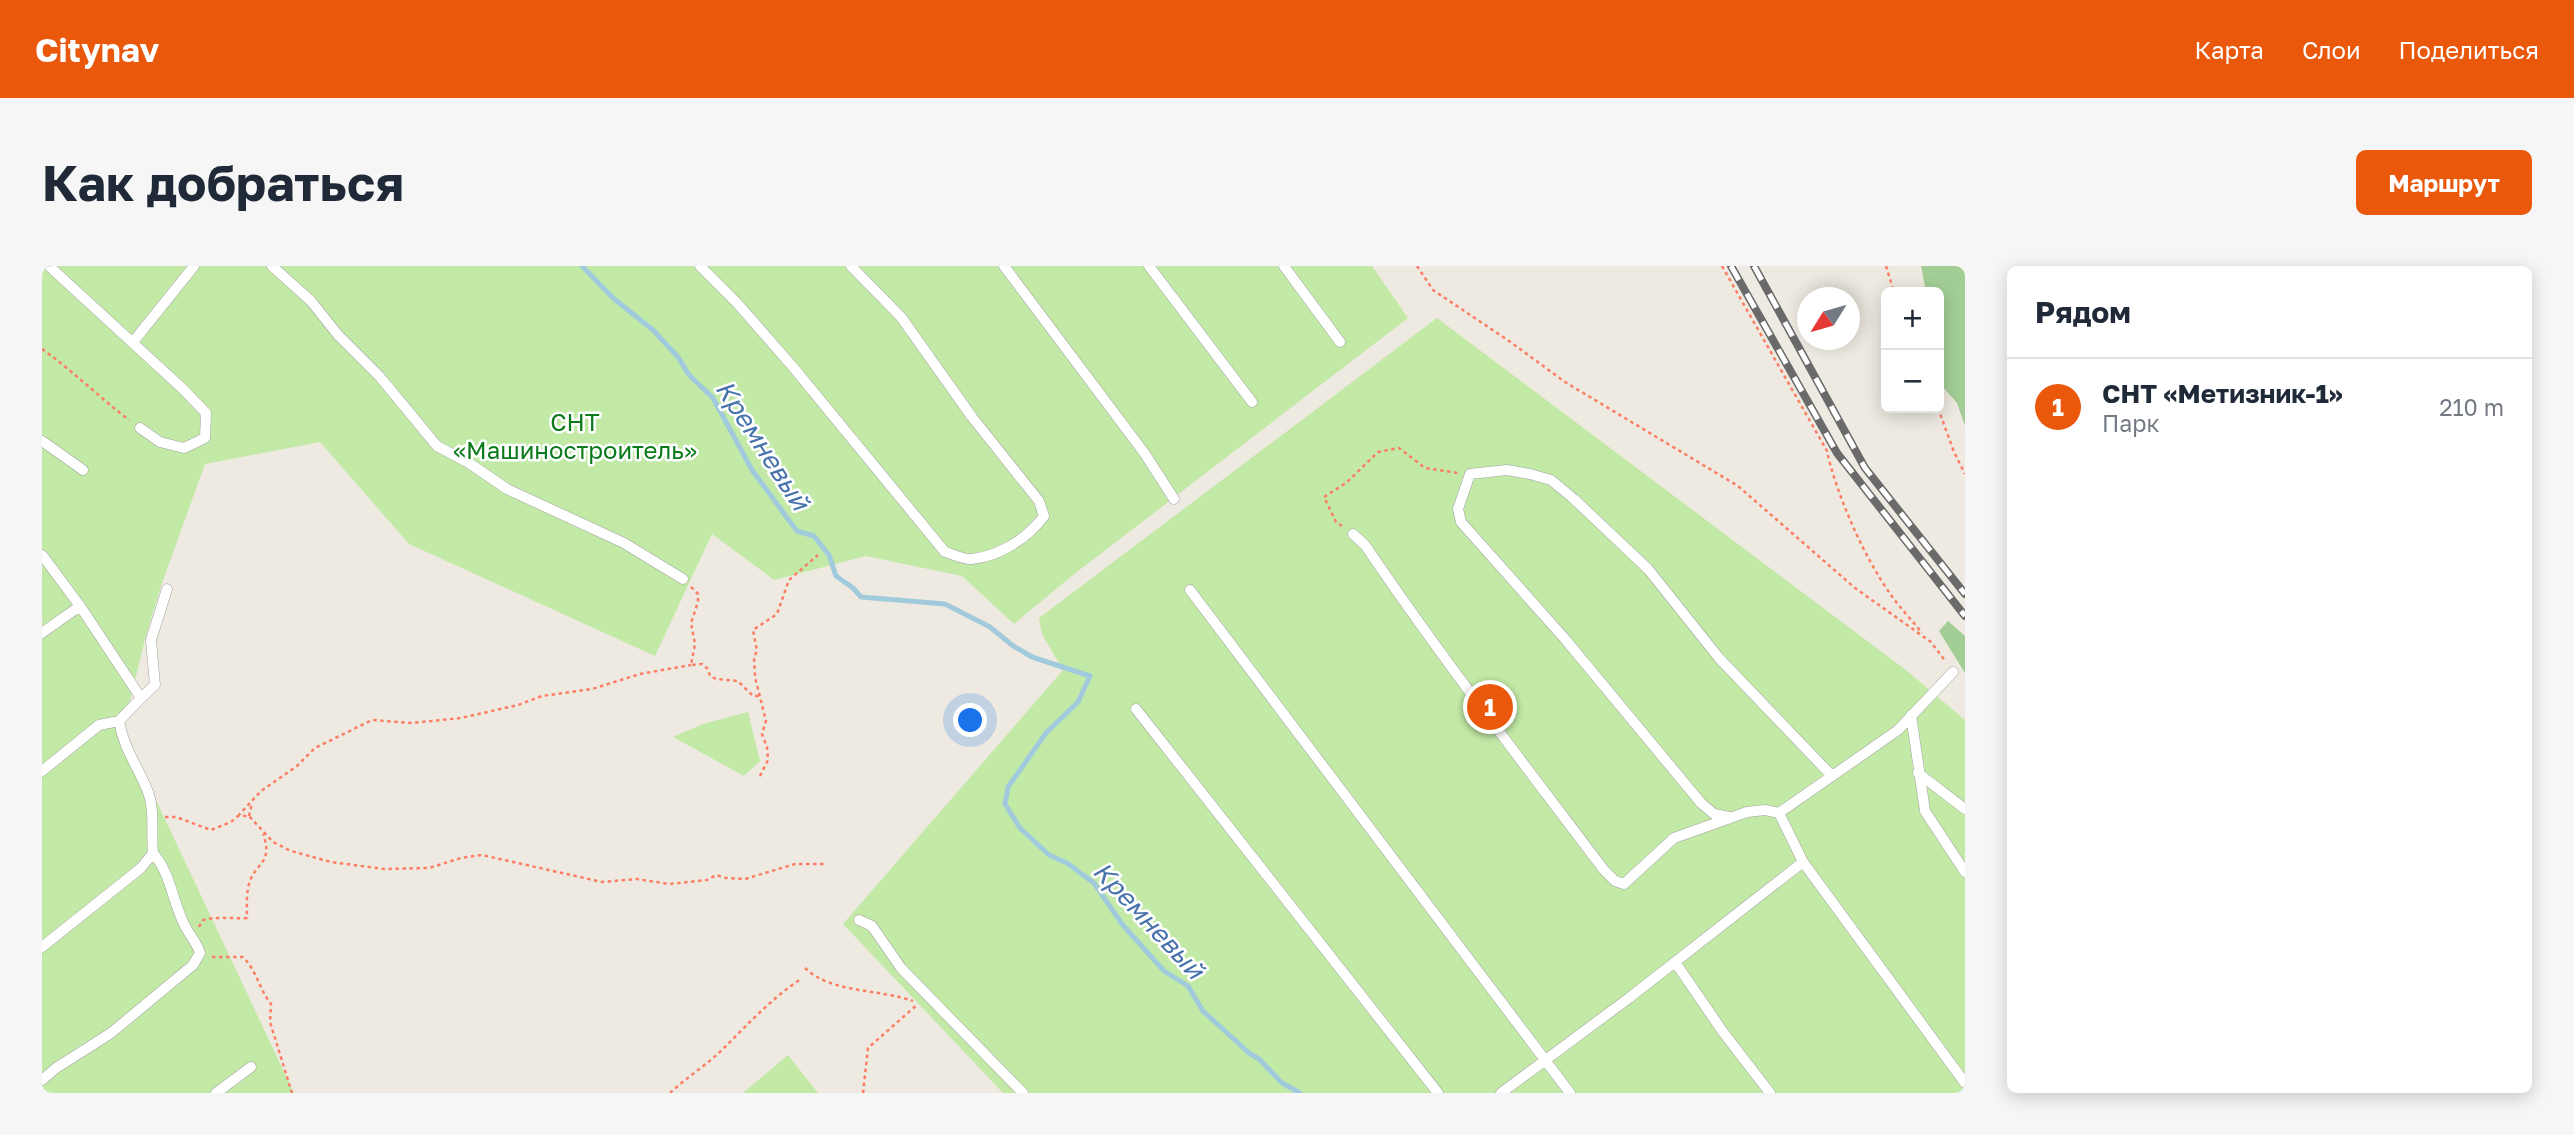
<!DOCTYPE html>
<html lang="ru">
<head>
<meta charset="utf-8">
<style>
  :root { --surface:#fff; --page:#f6f6f7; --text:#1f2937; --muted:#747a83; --line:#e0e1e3; --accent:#ea580c }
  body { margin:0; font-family:"Golos Text",sans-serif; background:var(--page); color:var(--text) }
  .controls { position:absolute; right:21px; top:21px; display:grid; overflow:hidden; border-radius:10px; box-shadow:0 4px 18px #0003 }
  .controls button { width:63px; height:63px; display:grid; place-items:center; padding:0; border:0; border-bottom:2px solid var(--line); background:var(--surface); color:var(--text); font:35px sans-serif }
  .compass { position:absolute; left:1755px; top:21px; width:63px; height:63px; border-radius:50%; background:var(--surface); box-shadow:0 4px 18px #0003; rotate:233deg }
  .you { position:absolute; left:929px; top:455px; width:24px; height:24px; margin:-18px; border:5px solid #fff; border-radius:50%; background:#1a73e8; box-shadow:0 0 0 10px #1a73e833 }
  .badge { display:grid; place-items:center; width:46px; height:46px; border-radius:50%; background:var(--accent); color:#fff; font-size:23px; font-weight:700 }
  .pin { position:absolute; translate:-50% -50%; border:4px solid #fff; box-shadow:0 2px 7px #0006 }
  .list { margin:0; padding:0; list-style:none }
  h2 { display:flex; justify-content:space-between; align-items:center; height:91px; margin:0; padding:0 28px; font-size:30px }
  h2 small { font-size:23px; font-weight:400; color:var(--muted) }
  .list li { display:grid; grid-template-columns:46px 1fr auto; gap:21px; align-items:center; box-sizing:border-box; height:98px; padding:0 28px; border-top:2px solid var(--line) }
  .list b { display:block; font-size:26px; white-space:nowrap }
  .list p { margin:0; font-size:23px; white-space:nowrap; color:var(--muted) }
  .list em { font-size:23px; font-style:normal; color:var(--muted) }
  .map { position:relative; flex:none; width:1923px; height:827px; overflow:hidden; border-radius:10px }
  header { display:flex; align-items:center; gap:42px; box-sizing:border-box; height:98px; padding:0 35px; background:var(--accent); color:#fff }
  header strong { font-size:33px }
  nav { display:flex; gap:38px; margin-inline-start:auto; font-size:24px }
  .intro { display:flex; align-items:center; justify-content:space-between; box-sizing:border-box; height:168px; padding:0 42px }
  h1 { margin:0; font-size:49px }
  .button { padding:18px 32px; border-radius:10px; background:var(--accent); color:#fff; font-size:24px; font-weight:700 }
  main { display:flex; gap:42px; padding:0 42px }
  aside { flex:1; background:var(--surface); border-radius:10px; box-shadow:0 4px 18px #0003 }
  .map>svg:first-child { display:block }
  .grass { fill:#c2e9a6 }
  .forest { fill:#a2ce95 }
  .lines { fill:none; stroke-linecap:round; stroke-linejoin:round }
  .stream { stroke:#a1cbdc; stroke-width:5 }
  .service-casing { stroke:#a3a3a3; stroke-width:11 }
  .path { stroke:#fb7e65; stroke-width:2.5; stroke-dasharray:3.5 3.5; stroke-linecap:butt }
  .service { stroke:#fff; stroke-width:10 }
  .rail-casing { stroke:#6a6a6a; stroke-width:8 }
  .rail { stroke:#fff; stroke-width:5; stroke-dasharray:16; stroke-linecap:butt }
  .labels { text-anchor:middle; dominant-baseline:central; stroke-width:5; stroke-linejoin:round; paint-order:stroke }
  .park-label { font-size:24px; fill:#0a7a1b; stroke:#fff }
  .water-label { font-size:26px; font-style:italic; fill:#4873ac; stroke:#fff }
</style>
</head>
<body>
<header>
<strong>Citynav</strong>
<nav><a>Карта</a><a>Слои</a><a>Поделиться</a></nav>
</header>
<div class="intro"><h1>Как добраться</h1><a class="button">Маршрут</a></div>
<main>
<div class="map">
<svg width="1923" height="827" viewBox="0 0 1923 827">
  <rect width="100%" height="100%" fill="#eeeae1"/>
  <path class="grass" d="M0 0H1330L1366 52 1031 309 972 358 920 310 824 290 732 314 670 268 613 390 367 278 278 176 163 198 119 320 103 373 81 464 252 827H0Z
    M1395 52 1864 404 1923 454V827H961L801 658 1021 404 1000 368 997 352Z
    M706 446 718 495 702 510 631 471 661 458Z
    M746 789 776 827H701Z"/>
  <path class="forest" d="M1879 0H1923V160L1915 137 1900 120 1897 26H1884Z
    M1906 355 1923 370V407L1897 365Z"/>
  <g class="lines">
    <path class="stream" d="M540 0 571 32 611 64 636 91 647 109 671 132 710 204 746 253 755 265 772 270 787 289 794 310 811 322 819 331 903 338 948 361 970 379 990 391 1048 410 1036 436 1004 467 966 521 963 538 978 562 1007 589 1025 597 1052 617 1080 658 1122 705 1146 720 1161 745 1207 787 1217 793 1240 817 1258 827"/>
    <defs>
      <path id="service" d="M7 0 141 123 164 147 163 172 142 182 118 176 98 162
        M230 0 269 35 296 69 338 111 395 180 427 197 465 223 582 277 641 313
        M658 0 695 37 751 101 903 286C911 288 922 294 930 293 958 290 986 272 1002 250L997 235 930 151 859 51 809 0
        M962 0 1103 188 1132 233
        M1107 0 1210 136
        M1242 0 1298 76
        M91 76 152 0
        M0 175 41 204
        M1311 268 1323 279C1399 391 1481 497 1562 604L1573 615 1582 618 1632 572 1705 546 1723 544 1737 547
        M0 289 38 340 0 367
        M1148 324 1528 827
        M1911 406 1856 464 1737 547 1761 596 1923 817
        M99 432 113 419 109 374 125 323
        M1094 443 1396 827
        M1869 449 1883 545 1923 606
        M0 505 57 459 77 455 99 432 38 340
        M1876 507 1923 543
        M1687 551 1672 548 1659 537 1523 373 1419 256 1416 243 1428 208 1465 204 1488 208 1509 214 1532 233 1606 303 1677 392 1790 510
        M817 654 830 660 859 702 981 827
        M0 681 99 602 111 587C109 567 113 545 106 526 96 500 82 484 77 455
        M1633 696 1681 766 1728 827
        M0 814 14 802 69 767 151 699 158 687C154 675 147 669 142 658 130 634 129 608 111 587
        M174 827 209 801
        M1459 827 1587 732 1761 596"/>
    </defs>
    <use href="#service" class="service-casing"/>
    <path class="path" d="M1375 0 1391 24 1467 75 1523 116 1696 220 1813 322 1889 376 1904 396
      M1680 0 1785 185C1794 228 1823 293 1849 329 1858 342 1870 354 1880 367
      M1844 0 1852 26
      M0 83C31 105 57 131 87 154
      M1896 142 1912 186 1923 208
      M1300 260 1294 256 1282 231 1304 217 1336 186 1357 182 1383 202 1416 207
      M649 321 656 328V336L649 357 653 378 649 399 660 398 666 403 668 410 674 413 696 415 711 430H719
      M718 510 726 494 725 481 720 468 724 455 713 411 712 391 715 385 711 364 735 348 747 314 776 289
      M196 550 219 525 255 500 273 482 330 454 370 457 419 452 476 439 500 430 550 423 598 408 649 399
      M207 550 210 537
      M123 551H134L169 564 189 556 196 550H207L231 576 249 585 289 596 342 603 387 602 419 592 440 589 560 616 595 613 627 618 665 614 674 609 684 612 703 613 753 598H784
      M157 661 161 654C177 650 189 653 205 652 205 641 204 629 207 618 213 596 232 598 221 568
      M170 691H201C215 705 217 723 229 738L228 756 250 827
      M763 702C788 727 838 723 871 735
      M628 827C645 811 666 798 682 782 706 758 730 732 759 713
      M821 827 826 782 876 738"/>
    <use href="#service" class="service"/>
    <defs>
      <path id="rail" d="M1689 0 1795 187 1923 350
        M1712 0 1823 202 1923 328"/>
    </defs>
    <use href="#rail" class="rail-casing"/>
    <use href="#rail" class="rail"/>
  </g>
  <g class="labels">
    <g class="park-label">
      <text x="533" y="155">СНТ<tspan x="533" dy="28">«Машиностроитель»</tspan></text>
    </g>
    <g class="water-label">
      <text transform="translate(721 179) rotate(57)">Кремневый</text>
      <text transform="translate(1107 654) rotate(47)">Кремневый</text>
    </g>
  </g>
</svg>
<div class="controls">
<button>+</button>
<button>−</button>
</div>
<svg class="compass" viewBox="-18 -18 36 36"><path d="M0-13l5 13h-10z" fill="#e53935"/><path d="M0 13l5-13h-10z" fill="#747a83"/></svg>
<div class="you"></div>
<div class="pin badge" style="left:1448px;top:441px">1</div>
</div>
<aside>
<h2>Рядом<small></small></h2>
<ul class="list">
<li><span class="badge">1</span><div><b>СНТ «Метизник-1»</b><p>Парк</p></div><em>210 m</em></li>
</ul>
</aside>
</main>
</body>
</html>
